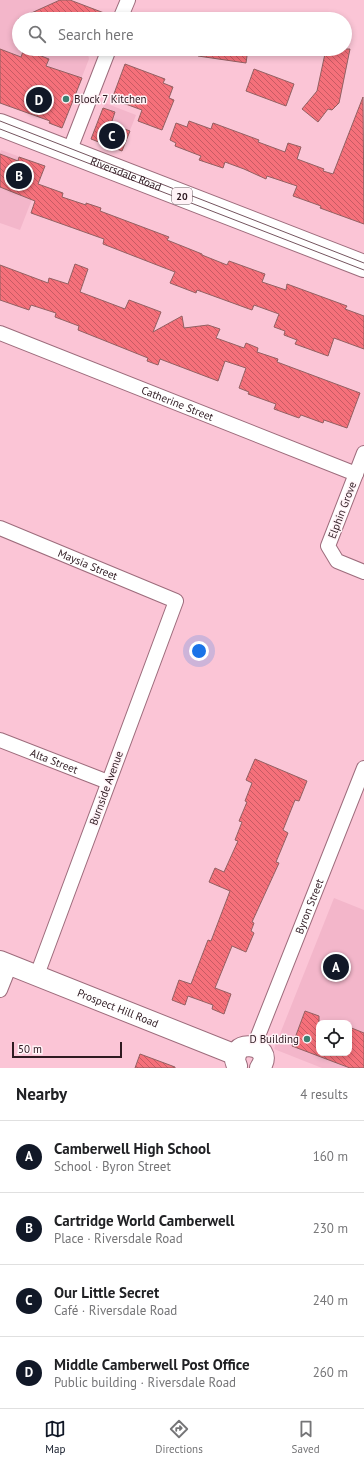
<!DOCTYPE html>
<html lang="en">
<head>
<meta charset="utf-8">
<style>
  :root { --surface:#fff; --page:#f2f2f2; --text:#202124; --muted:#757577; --line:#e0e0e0; --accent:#111827 }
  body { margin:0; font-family:"PT Sans",sans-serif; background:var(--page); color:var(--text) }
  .controls { position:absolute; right:12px; bottom:12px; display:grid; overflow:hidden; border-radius:8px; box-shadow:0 2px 6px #0003 }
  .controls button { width:36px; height:36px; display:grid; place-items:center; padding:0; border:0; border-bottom:1px solid var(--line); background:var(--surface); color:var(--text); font:20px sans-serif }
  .scale { position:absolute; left:12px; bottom:10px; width:110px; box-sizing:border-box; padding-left:4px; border:2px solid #2e1a21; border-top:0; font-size:11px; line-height:14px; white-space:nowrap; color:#2e1a21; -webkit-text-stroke:3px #fff3f7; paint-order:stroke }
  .you { position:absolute; left:199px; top:651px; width:14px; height:14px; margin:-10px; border:3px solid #fff; border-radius:50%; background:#1a73e8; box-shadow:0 0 0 6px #1a73e833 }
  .badge { display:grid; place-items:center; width:26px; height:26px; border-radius:50%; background:var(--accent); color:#fff; font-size:13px; font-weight:700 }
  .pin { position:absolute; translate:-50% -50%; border:2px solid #fff; box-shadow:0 1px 4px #0006 }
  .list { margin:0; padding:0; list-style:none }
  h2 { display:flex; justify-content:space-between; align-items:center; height:52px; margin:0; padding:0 16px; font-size:17px }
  h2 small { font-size:13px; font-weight:400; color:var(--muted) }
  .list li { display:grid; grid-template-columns:26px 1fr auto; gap:12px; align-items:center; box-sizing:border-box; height:72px; padding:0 16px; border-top:1px solid var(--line) }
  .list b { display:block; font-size:15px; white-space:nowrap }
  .list p { margin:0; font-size:13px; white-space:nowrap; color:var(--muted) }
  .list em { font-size:13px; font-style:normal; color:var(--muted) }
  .icon { flex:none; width:22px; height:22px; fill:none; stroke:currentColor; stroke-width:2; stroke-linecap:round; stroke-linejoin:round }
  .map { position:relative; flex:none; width:364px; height:1068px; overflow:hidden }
  .search { position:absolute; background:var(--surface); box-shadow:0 2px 6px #0003; left:12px; right:12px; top:12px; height:44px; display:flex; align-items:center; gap:10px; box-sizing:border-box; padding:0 14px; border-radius:22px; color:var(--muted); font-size:15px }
  .sheet { height:340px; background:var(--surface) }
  nav { display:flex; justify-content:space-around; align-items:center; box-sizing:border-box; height:56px; border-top:1px solid var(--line); background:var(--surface); font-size:11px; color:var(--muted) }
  nav a { display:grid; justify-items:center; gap:2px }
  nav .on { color:var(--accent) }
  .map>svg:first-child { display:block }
  .built { fill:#f3b6ca; fill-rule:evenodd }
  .building { fill:url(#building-back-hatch); stroke:#926062 }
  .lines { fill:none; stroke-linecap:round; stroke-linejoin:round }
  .street-casing { stroke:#9d6c7c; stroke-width:16 }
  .secondary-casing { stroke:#9d6c7c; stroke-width:22 }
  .primary-casing { stroke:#9d6c7c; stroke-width:24 }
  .street { stroke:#fff; stroke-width:14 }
  .secondary { stroke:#fff; stroke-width:20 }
  .primary { stroke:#fff; stroke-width:22 }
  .tram { stroke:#75555f; stroke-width:1 }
  .poi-dot { fill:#3c7f71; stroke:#fff3f7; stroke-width:1.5 }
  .labels { text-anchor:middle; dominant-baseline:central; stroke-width:3; stroke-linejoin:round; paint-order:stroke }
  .shield { fill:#fff3f7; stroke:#6d5b61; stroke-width:1 }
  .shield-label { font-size:10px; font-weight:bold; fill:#2e1a21 }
  .poi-label { font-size:11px; fill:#2e1a21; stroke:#fff3f7; text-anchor:start }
  .street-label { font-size:11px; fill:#2e1a21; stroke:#fff3f7 }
</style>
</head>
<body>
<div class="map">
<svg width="364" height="1068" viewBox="0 0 364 1068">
  <defs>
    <pattern id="building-back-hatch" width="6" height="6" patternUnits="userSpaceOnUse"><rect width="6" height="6" fill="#f5707a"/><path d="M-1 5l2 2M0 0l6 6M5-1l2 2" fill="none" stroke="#c75b64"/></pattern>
  </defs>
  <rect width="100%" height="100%" fill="#fbc5d6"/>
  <path class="built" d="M0 0H70L19 19V49H87L89 59 62 128 49 123 50 121 15 108V109L2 104 3 103 0 102Z
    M105 103 136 115 122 151 91 139Z
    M1 150 45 166 20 230 0 223V153Z
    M334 898 364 910V1068H322L274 1049ZM319 1023H349V1053H319Z"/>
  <path class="building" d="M60 0H70L112 16V19H18Z
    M0 49 21 57 24 49H38L36 54 49 59 46 66 82 78 62 128 49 123 50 121 0 103Z
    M198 49H248L246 63 198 56Z
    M326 49H350L339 103 332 110 328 109 318 122 302 109 317 91Z
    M125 64 165 79 163 83 173 87 169 98 174 100 162 130 138 121 142 110 112 99Z
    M254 69 294 84 286 106 246 91Z
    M363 97 364 224 320 208 321 206 293 196 297 186 267 176 266 179 244 169 225 162 223 168 199 160 201 156 175 146 176 143 170 140 176 123 187 127 189 121 211 129 213 123 259 140 258 142 285 152 288 143 301 147 297 159 324 169 323 171 333 174Z
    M103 108 115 112 111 124 130 131 122 151 91 139Z
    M0 154 18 161 19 157 45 166 38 184 63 193 62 197 86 205V203L101 208 100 211 169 237 167 240 202 254V255L227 265 229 261 265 274 262 282 286 290 287 284 347 306 345 309 364 316V349L334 338 328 356 295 344 297 340 284 335 285 331 274 327 279 314 254 305 252 310 197 290 196 293 170 283 175 272 103 244 104 239 31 213 35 201 0 187Z
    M75 264 88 269 80 292 125 309 129 300 161 312 153 332 182 316 184 328 208 325 220 329 216 338 244 348 246 343 258 348 257 352 278 359 277 362 360 393 347 428 324 420 323 423 301 415 299 418 274 409 276 404 248 394 249 392 239 388 246 368 225 361 218 381 160 359 158 365 147 361 148 358 78 330 79 326 55 317 56 313 31 305 29 310 0 300V265L48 283 49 278 68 284Z
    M255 759 307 781 299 801 295 800 283 830 288 833 276 862 279 863 252 922 254 923 251 931 254 933 246 952 232 946 215 988 231 994 224 1014 212 1009 213 1005 188 996 185 1005 172 1000 179 980 191 984 208 940 211 941 230 891 209 882 215 868 224 872 238 841 235 840 242 822 239 821 247 802 245 801 252 783 246 780Z
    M305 1011 319 1016V1053H349V1027L364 1033V1068H350L292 1046Z
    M140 1054 175 1067V1068H135Z"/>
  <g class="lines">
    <defs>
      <g id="street">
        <path d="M120 19 128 0"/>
        <path d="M69 152 109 49"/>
        <path id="s1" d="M0 333 356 474"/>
        <path d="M364 453 328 546 337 561 364 572"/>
        <path id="s2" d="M0 528 176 601 37 975"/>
        <path id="s3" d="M0 740 108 782"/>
        <path d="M0 990 10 965"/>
        <path id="s4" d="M254 1046 364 768"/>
      </g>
      <g id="secondary">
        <path id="s5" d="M0 961 236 1055"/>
        <path d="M237 1066C224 1037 278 1042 260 1068"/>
      </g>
      <g id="primary">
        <path id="s6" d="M0 125 364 266"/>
      </g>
    </defs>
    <use href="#street" class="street-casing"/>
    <use href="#secondary" class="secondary-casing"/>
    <use href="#primary" class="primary-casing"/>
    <use href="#street" class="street"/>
    <use href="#secondary" class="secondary"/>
    <use href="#primary" class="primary"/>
    <path class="tram" d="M0 121 364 263
      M0 129 364 270"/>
  </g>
  <g class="poi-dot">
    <circle cx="66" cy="99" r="4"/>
    <circle cx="307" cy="1039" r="4"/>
  </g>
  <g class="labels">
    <rect class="shield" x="172" y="188" width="20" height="16" rx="3"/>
    <g class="shield-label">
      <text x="182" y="196">20</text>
    </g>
    <g class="poi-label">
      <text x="74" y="99">Block 7 Kitchen</text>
      <text x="299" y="1039" text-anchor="end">D Building</text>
    </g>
    <g class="street-label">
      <text stroke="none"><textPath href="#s6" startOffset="135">Riversdale Road</textPath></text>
      <text stroke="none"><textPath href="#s1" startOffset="191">Catherine Street</textPath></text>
      <text transform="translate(342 510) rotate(-69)">Elphin Grove</text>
      <text stroke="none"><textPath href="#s2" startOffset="95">Maysia Street</textPath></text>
      <text stroke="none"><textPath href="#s3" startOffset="58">Alta Street</textPath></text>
      <text transform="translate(106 788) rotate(-70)">Burnside Avenue</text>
      <text stroke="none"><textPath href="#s4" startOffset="150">Byron Street</textPath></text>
      <text stroke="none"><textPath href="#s5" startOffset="127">Prospect Hill Road</textPath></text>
    </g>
  </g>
</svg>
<div class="controls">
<button><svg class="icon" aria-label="locate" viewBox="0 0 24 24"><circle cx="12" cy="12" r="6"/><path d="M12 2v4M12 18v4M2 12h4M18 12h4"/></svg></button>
</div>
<div class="scale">50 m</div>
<div class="you"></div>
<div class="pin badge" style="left:336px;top:967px">A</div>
<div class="pin badge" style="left:19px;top:176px">B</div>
<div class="pin badge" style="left:112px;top:136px">C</div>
<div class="pin badge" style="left:39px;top:100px">D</div>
<div class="search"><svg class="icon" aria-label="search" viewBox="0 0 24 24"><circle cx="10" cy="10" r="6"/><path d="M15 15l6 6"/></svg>Search here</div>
</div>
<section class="sheet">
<h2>Nearby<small>4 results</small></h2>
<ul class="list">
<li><span class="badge">A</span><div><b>Camberwell High School</b><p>School · Byron Street</p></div><em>160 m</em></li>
<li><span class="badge">B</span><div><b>Cartridge World Camberwell</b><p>Place · Riversdale Road</p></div><em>230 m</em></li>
<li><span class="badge">C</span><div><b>Our Little Secret</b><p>Café · Riversdale Road</p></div><em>240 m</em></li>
<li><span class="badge">D</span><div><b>Middle Camberwell Post Office</b><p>Public building · Riversdale Road</p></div><em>260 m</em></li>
</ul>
</section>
<nav>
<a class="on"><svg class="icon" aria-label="map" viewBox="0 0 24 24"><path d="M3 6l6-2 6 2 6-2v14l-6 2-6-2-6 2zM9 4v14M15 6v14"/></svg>Map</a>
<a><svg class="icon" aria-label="directions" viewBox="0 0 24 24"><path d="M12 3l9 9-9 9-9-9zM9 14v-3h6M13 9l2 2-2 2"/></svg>Directions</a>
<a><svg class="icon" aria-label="saved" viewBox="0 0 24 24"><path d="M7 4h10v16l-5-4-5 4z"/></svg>Saved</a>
</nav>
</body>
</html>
